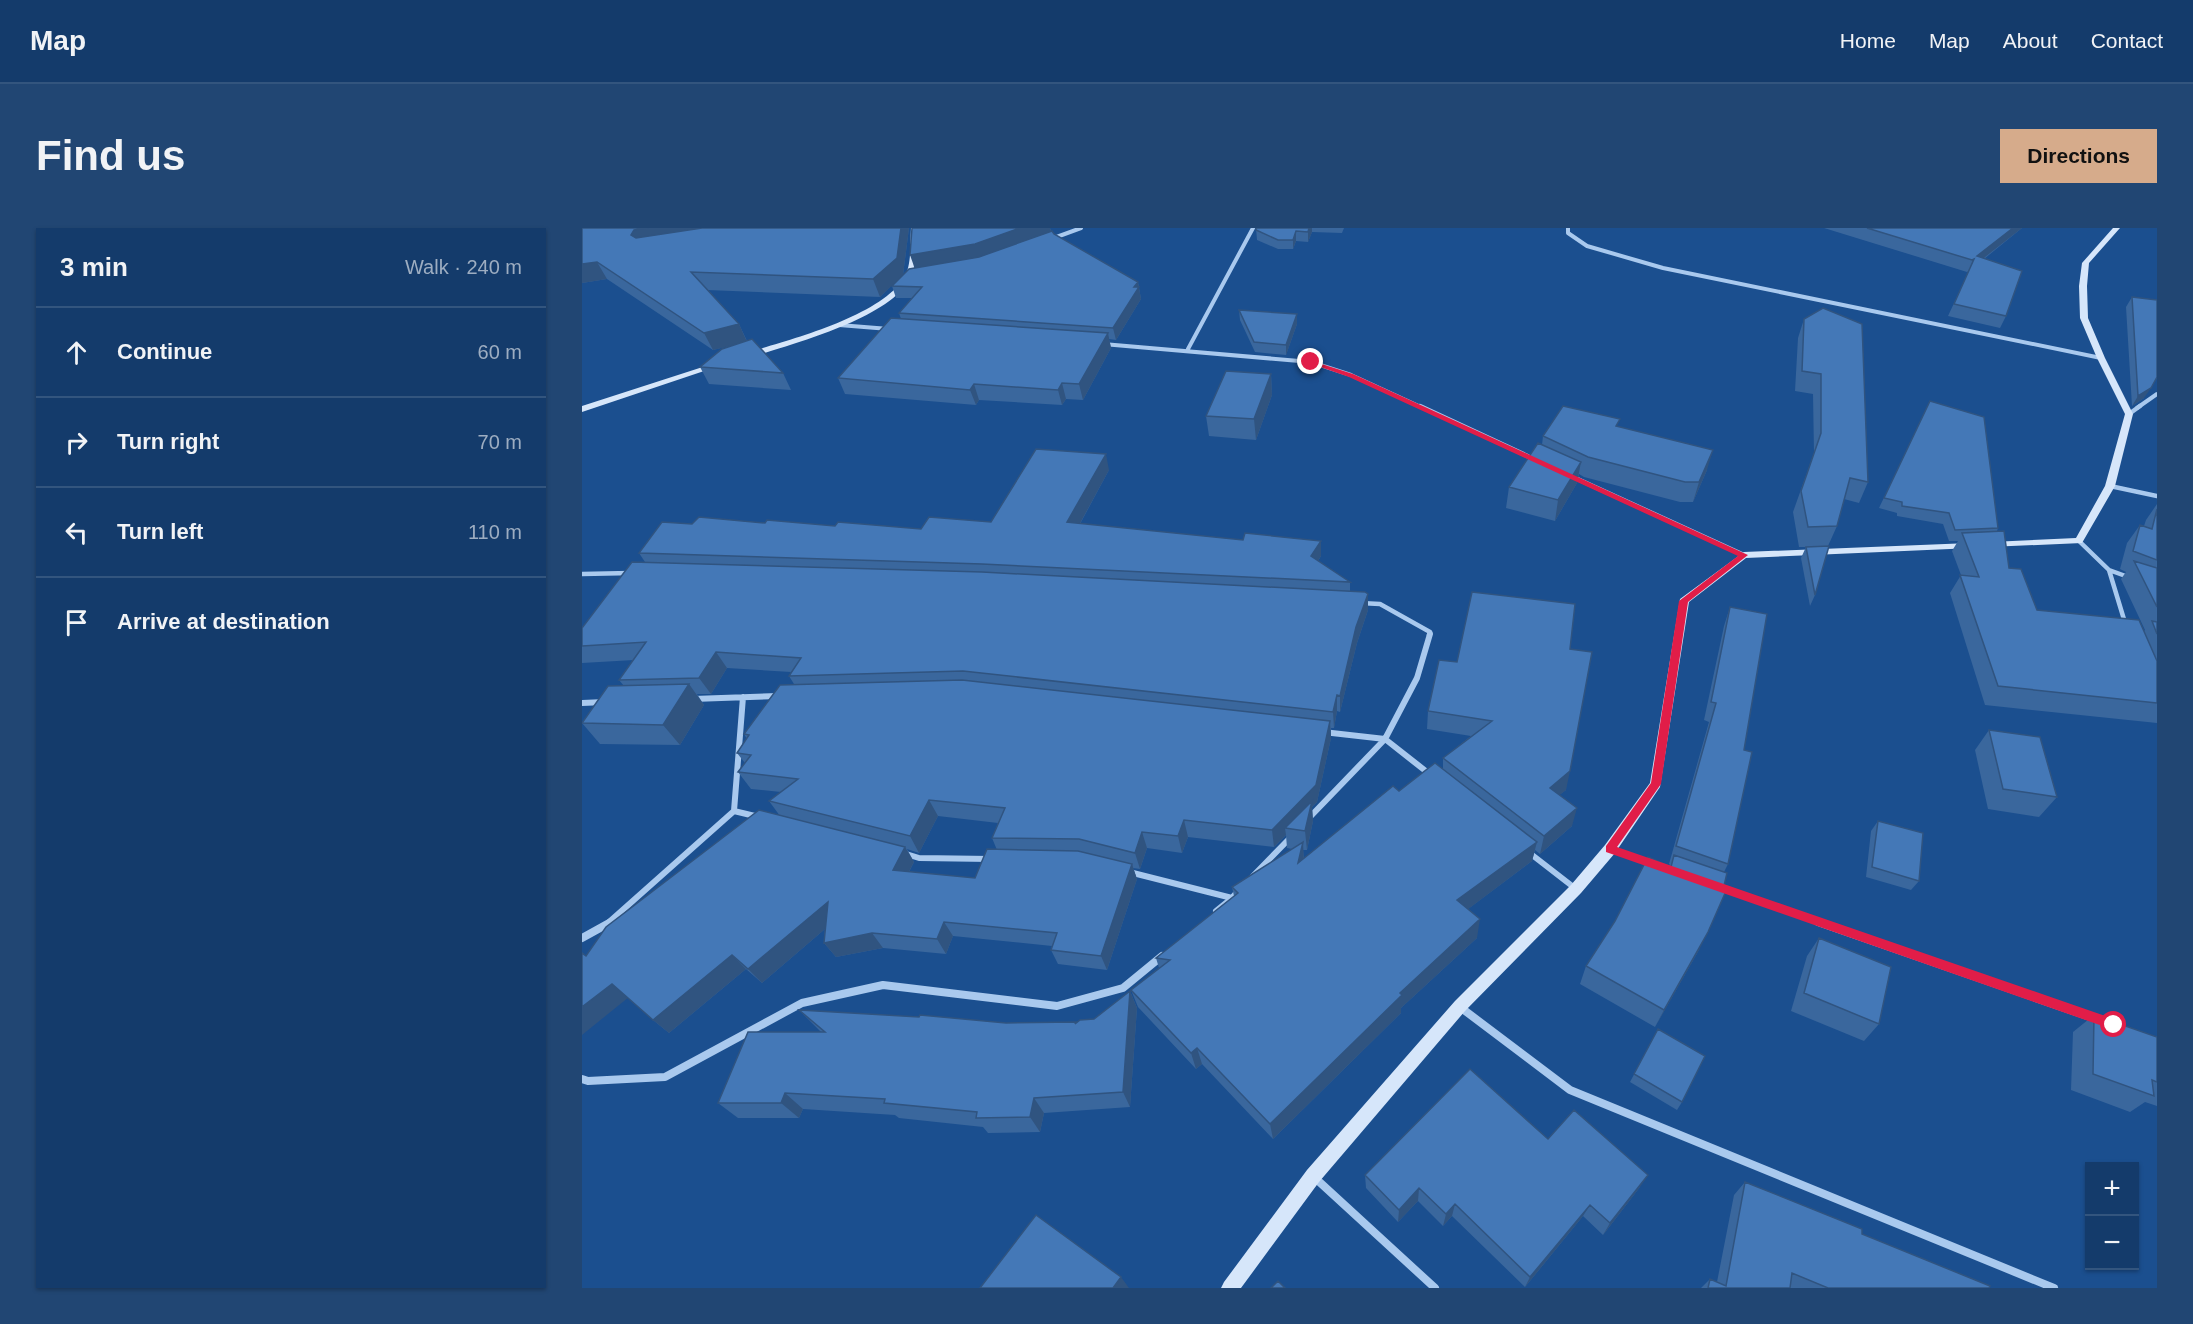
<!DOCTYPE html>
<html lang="en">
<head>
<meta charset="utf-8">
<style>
  :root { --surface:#143b6b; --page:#214673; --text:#f1f3f6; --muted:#9dadc1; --line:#33557e; --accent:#d6ab8b }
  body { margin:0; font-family:Arial,sans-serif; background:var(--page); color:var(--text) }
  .controls { position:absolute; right:18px; bottom:18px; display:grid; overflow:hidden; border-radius:0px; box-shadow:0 2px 4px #0004 }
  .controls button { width:54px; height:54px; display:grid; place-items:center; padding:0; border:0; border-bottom:2px solid var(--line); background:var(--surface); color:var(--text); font:30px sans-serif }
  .stop { position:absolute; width:18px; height:18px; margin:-14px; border:4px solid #e11d48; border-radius:50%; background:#fff }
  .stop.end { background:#e11d48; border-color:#fff; box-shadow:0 2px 6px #0008 }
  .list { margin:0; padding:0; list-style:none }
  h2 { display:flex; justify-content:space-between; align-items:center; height:78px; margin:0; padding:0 24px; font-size:26px }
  h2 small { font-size:20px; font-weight:400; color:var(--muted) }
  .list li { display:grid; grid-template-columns:39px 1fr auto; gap:18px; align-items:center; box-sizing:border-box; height:90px; padding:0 24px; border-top:2px solid var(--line) }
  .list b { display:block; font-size:22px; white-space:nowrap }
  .list em { font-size:20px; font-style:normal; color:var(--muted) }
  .icon { flex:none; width:33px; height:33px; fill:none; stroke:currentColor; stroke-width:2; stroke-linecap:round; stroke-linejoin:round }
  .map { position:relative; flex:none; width:1575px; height:1060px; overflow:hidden; border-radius:0px }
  header { display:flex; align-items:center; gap:36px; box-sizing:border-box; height:84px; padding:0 30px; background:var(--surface); border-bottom:2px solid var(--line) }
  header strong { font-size:28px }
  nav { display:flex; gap:33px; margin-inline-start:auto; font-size:21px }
  .intro { display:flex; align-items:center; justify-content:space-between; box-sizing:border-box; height:144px; padding:0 36px }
  h1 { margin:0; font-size:42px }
  .button { padding:15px 27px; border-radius:0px; background:var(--accent); color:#111; font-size:21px; font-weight:700 }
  main { display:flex; gap:36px; padding:0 36px }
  aside { flex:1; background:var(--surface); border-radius:0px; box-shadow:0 2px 4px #0004 }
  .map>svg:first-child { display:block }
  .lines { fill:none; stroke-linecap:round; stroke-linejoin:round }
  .street-far3 { stroke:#a9c9ee; stroke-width:4 }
  .street-far2 { stroke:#a9c9ee; stroke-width:4.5 }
  .street-far1 { stroke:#a9c9ee; stroke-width:6 }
  .street { stroke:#a9c9ee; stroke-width:8 }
  .secondary { fill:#d6e6fa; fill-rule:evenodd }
  .wall { fill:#3a679d; fill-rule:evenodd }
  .shaded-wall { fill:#305480 }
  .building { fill:#4478b7; stroke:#305480; stroke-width:1.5 }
  .route { fill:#e11d48 }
</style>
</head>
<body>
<header>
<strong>Map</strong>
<nav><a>Home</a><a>Map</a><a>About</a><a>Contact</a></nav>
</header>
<div class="intro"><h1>Find us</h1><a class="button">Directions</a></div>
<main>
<aside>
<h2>3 min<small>Walk · 240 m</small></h2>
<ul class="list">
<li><svg class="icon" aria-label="ahead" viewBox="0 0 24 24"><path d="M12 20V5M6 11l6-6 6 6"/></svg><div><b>Continue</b></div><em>60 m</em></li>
<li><svg class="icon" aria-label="right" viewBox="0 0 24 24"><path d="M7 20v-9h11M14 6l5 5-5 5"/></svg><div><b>Turn right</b></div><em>70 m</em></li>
<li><svg class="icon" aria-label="left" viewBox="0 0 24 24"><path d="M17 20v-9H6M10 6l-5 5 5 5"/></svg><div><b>Turn left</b></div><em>110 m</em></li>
<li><svg class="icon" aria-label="arrive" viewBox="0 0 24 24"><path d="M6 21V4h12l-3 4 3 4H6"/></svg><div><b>Arrive at destination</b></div></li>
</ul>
</aside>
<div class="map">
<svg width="1575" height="1060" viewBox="0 0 1575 1060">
  <rect width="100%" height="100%" fill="#1b4f8f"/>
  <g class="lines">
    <path class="street-far3" d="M986 0V5L1005 18 1081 40 1519 130
      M469 11 499 0
      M257 97 307 101
      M521 116 729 134 769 147 841 180
      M606 121 671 0
      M1555 180 1575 166"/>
    <path class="street-far2" d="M838 178 954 232
      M1547 186 1558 178
      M991 249 1162 327
      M1528 258 1575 268
      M1497 313 1527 342 1549 350
      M1527 342 1544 398
      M0 346 49 345
      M778 375 798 376 848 404 847 407"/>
    <path class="street-far1" d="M161 469 152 583 177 589
      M111 471 196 468
      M0 475 23 474
      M741 504 803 511 850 548
      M726 591 803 511 835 450 848 406
      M1028 621 1070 636
      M945 623 994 661
      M321 625 337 630 409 631
      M547 644 650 670 656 663
      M670 649 709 609
      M1136 659 1240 695
      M634 683 650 670
      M26 695 152 583"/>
    <path class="street" d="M1236 694 1514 791
      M0 710 29 694
      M878 779 988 862 1472 1060
      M0 851 6 853 83 849 220 775 301 757 475 778 541 760 580 728
      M732 949 853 1060"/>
    <path class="secondary" d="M329 0H335C334 15 337 37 329 50 306 91 213 115 170 129H164V125C207 112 297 89 322 50 330 37 328 15 329 0Z
      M1531 0H1538L1507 35 1505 58 1506 90 1523 130 1551 186 1533 258 1500 315 1406 319V315L1409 314 1494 310 1523 258 1543 186 1515 130 1498 90 1497 58 1500 35Z
      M130 136 137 138 0 184V178Z
      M1388 315 1391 316V320L1164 330 1107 374 1078 559 1033 625 999 665 883 783 737 954 659 1060H639L642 1054 725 942 873 773 989 657 1023 617 1068 555 1098 371 1162 324Z"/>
  </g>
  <path class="wall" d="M0 0H327L321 47 332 40 330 0H468L469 3 472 6 556 54 559 71 534 112 527 111 529 120 501 172 484 171 480 177 397 172 394 177 263 166 256 150 319 91 317 85 330 70H314L310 58 318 49 298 69 125 62 157 96 165 113 201 145 209 162 127 156 118 139 151 117 131 122 25 51 0 55Z
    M674 0H762L760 5 730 4 726 14 714 13 711 21H696L675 12Z
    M1242 0H1440L1402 31 1424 88 1418 100 1366 88 1387 43 1385 44Z
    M1550 69 1562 170 1550 178 1544 79Z
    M657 82 715 86V96L704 127 673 124 658 92Z
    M1222 91 1286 254 1277 275 1262 271 1255 298 1246 318 1233 367 1228 378 1219 330 1224 319H1217L1211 284 1232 225 1231 166 1213 163 1216 110Z
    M689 146 690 167 674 212 627 208 624 188Z
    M1348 173 1416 300 1415 303 1427 340 1455 382 1562 403 1563 402 1539 351 1544 344 1538 341 1545 315 1558 297 1562 298 1564 292 1575 276V495L1403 477 1368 365 1379 347 1370 323 1376 313H1367L1361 296 1315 288V285L1297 280Z
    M1036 198 1125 242 1111 274H1098L1002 249 997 246 995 255 973 293 924 280 927 259 960 217 961 208Z
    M527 242 498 296 739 328 736 333 768 354V363L786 382 775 415 758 484 755 483 752 500H749V510L735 574 730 579 731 593 725 622H721L722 630 817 563 861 541V530L889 508 845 501 846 483 875 434 988 421 984 562 977 567 990 598 958 626 953 622 950 633 886 681 895 710 819 780V785L691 911 620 836 614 841 556 779 549 762 577 740 574 730 652 668 650 659 710 621 705 620 704 607 692 619 606 609 600 625 565 620 558 641 551 640 555 651 525 742 476 736 469 722 470 718 371 708 364 726 301 720 254 729 242 715 243 701 180 755 164 741 87 805 71 792 4 728 198 588 187 573 199 564 169 561 156 544 163 535 155 525 165 511 162 506 212 456 207 448 209 444 145 440 129 466H115L122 477 98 517 18 516 0 495 42 458 37 452 52 432 0 435V400L63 334 57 325 110 296 183 295 339 301 409 294ZM356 588 416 595 410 610 415 622 393 650 327 644 332 634 325 621 337 625Z
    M1148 379 1162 522 1146 636 1142 644 1117 722 1073 799 998 756 1004 738 1088 636H1087L1127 494 1122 492 1142 398Z
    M1407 502 1475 569 1457 589 1406 581 1393 522Z
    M1296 593 1337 653 1329 662 1284 649 1289 603Z
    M1237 710 1297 796 1282 813 1209 783 1225 728Z
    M548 763 555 780 548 879 462 885 458 904 406 905 401 899 317 890 313 887 221 881 217 890H156L136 875 239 804 217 782 424 795 494 794 495 795 512 791Z
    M1512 787 1575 809V878L1563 874 1548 884 1489 862 1491 804Z
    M1076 801 1100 874 1095 882 1048 854Z
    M966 911 1058 959 1021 1007 1001 988 943 1059 870 988 861 998 836 973 816 994 784 960 783 947Z
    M1163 954 1280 1006 1407 1060H1119L1128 1051 1135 1054 1152 967Z"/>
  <path class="shaded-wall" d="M66 0H182L61 19 49 7 52 2Z
    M319 0H327L321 47 298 69 291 51Z
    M438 0H468L470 6 398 33 334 44 328 27Z
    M727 0H730V4L726 14V4Z
    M1431 0H1440L1389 40 1395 28Z
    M714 3V13L711 21V12Z
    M15 34 25 51 0 55V36Z
    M556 54 559 71 534 112 531 100Z
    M715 86V96L704 127V117Z
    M157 96 165 114 131 122 122 105Z
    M526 105 529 120 501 172 497 156Z
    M689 146 690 167 674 212 672 191Z
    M480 155 484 171 480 177 476 162Z
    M392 156 397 172 394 177 388 162Z
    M1569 160 1562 170 1550 178 1556 168Z
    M1131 222 1125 242 1111 274 1117 254Z
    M524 226 527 242 490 310 485 294Z
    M999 234 995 255 973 293 976 272Z
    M739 313V328L729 344V328Z
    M786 366V382L775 415 758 484V468L774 399Z
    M134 424 145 440 129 466 117 450Z
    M107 456 122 477 98 517 81 497Z
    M755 467V483L752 500 751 484Z
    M748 493 749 510 735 574 730 579 731 593 725 622 723 603 703 600 704 607 692 619 690 602Z
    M988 543 984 562 964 578 968 560Z
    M347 572 356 588 337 625 328 608Z
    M995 580 990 598 958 626 962 608Z
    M602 592 606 609 600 625 596 608Z
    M560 604 565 620 558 641 553 625Z
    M721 614 722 634 716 635Z
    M955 614 950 633 873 691 875 672Z
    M323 619 332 634 320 657 311 642Z
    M550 636 555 651 525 742 519 728Z
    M246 674 257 689 180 755 166 741Z
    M898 691 895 710 819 780V785L691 911 688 896 818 765Z
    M362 694 371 708 364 726 355 711Z
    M1126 704 1117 722 1073 799 1082 782Z
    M290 705 301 720 254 729 242 715Z
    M150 727 164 741 87 805 71 792Z
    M30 756 47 769 0 807V779Z
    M548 763 555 780 548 879 541 864Z
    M615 820 620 836 614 841 609 825Z
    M203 865 221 881 217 890 199 875Z
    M452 870 462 885 458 904 448 889Z
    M1066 947 1058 959 1021 1007 1028 995Z
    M837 960 836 973 816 994 817 982Z
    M873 976 870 988 861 998 864 986Z
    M1008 977 1001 988 943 1059 948 1049Z
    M539 1049 547 1060H531Z"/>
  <path class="building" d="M0 0H66L52 2 49 7 54 10 120 0H319L315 30 291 51 109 44 157 96 122 105 15 34 0 36Z
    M330 0H438L393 16 328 27Z
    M674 0H727L726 4 714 3 711 12H696L674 2Z
    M1285 0H1431L1395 28 1440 43 1424 88 1372 76 1392 31 1390 32Z
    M470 3 472 6 556 54 552 59H557L531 100 317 85 340 59 310 58 327 41 397 29Z
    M1550 69 1575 72V149L1569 160 1556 168Z
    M1241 80 1280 96 1286 254 1268 250 1255 298 1226 299 1219 263 1239 205V146L1220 143 1222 91Z
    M657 82 715 86 704 117 672 114Z
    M309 90 526 105 497 156 480 155 476 162 392 156 388 162 256 150Z
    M170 111 201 145 118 139 140 121Z
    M644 143 689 146 672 191 624 188Z
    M1348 173 1402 189 1416 300 1373 302 1367 285 1320 278V274L1302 270Z
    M981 178 1038 191 1034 198 1131 222 1117 254H1103L1006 229 961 208Z
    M956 215 999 234 976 272 927 259Z
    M454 221 524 226 485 294 661 312 663 305 739 313 729 328 768 354 400 336 57 325 80 294 110 296 117 289 183 295 185 292 253 298 256 294 339 301 347 289 409 294Z
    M1575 281V332L1551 323 1558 297 1570 301Z
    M1422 303 1427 340 1439 341 1455 382 1557 392 1575 433V475L1416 458 1378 347 1397 349 1380 305Z
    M1247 318 1233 367 1224 319Z
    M1552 333 1575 340V379Z
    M50 334 400 344 783 364 786 366 774 399 758 468 755 467 751 484 381 443 207 448 219 430 134 424 117 450 37 452 64 414 0 418V400Z
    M890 364 993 376 988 421 1010 424 988 543 968 560 995 580 962 608 861 530 910 493 846 483 857 432 875 434Z
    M1148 379 1185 386 1162 522 1170 524 1146 636 1094 618 1134 475 1129 474Z
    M1570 393 1575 394V406Z
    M380 452 748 493 734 557 690 602 602 592 596 608 560 604 553 625 497 611 410 610 423 580 347 572 328 608 187 573 216 551 156 544 169 527 155 525 167 507 162 506 198 457Z
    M107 456 81 497 0 495 26 458Z
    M1407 502 1458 509 1475 569 1421 561Z
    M853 535 955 614 875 672 898 691 818 765 820 767 688 896 615 820 609 825 549 762 588 732 574 730 656 665 650 659 721 614 716 635 811 558 817 563Z
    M730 573 723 603 703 600Z
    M177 582 323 619 311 642 393 650 405 621 496 623 550 636 519 728 469 722 475 705 362 694 355 711 290 705 242 715 246 674 166 741 150 727 71 792 30 756 0 779V725L4 728 24 699Z
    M1296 593 1341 605 1337 653 1290 639Z
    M1092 627 1145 645 1141 662 1144 663 1126 704 1082 782 1004 738 1033 693 1066 629 1089 639Z
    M1237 710 1309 739 1297 796 1222 765Z
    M548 763 541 864 452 870 448 889 394 890 395 884 302 875 303 871 203 865 199 875H136L166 804H243L217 782 337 789 338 787 424 795 494 794 493 796 498 792 512 791Z
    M1512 787 1575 809V854L1570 852 1572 868 1511 846Z
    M1076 801 1123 828 1100 874 1052 846Z
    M888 841 966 911 992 882 1066 947 1028 995 1008 977 948 1049 873 976 864 986 837 960 817 982 783 947Z
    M1163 954 1280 1001V1006L1408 1058 1407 1060H1246L1210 1045 1208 1060H1126L1128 1051 1144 1058Z
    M454 987 539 1049 531 1060H398Z
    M696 1053 703 1060H689Z"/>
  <path class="route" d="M727 132 771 146 1166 327 1106 374 1079 556 1035 619 1532 791 1538 797 1536 801 1532 802 1024 624V618L1069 555 1097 373 1156 328 767 149 727 135Z"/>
</svg>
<div class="controls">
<button>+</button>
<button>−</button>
</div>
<div class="stop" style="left:1532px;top:797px"></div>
<div class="stop end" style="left:729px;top:134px"></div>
</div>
</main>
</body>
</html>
